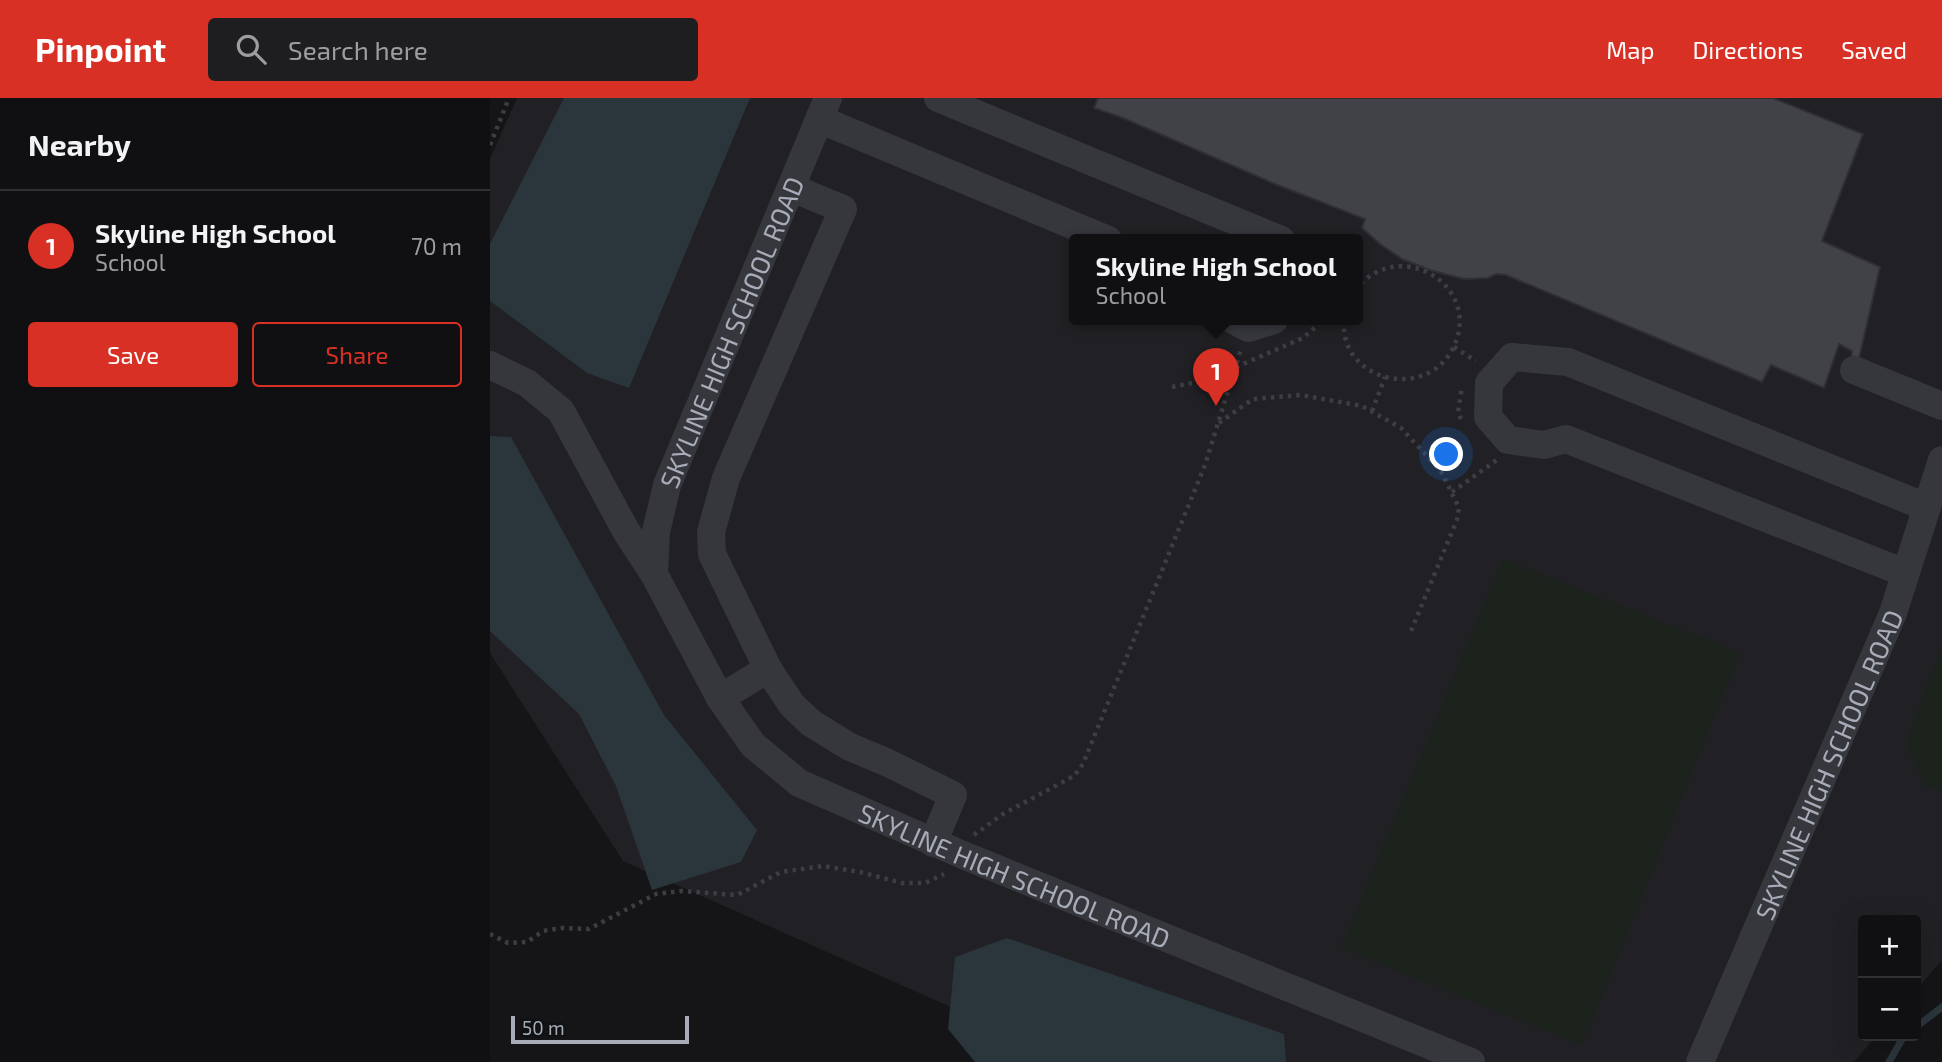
<!DOCTYPE html>
<html lang="en">
<head>
<meta charset="utf-8">
<style>
  :root { --surface:#101012; --page:#1e1e20; --text:#f1f3f6; --muted:#9c9d9f; --line:#303032; --accent:#d93025 }
  body { margin:0; font-family:"Exo 2",sans-serif; background:var(--page); color:var(--text) }
  .controls { position:absolute; right:21px; bottom:21px; display:grid; overflow:hidden; border-radius:7px; box-shadow:0 7px 28px #0002 }
  .controls button { width:63px; height:63px; display:grid; place-items:center; padding:0; border:0; border-bottom:2px solid var(--line); background:var(--surface); color:var(--text); font:35px sans-serif }
  .scale { position:absolute; left:21px; bottom:18px; width:178px; box-sizing:border-box; padding-left:7px; border:4px solid #a7acb8; border-top:0; font-size:19px; line-height:24px; white-space:nowrap; color:#a7acb8; -webkit-text-stroke:5px #101113; paint-order:stroke }
  .you { position:absolute; left:957px; top:357px; width:24px; height:24px; margin:-18px; border:5px solid #fff; border-radius:50%; background:#1a73e8; box-shadow:0 0 0 10px #1a73e833 }
  .badge { display:grid; place-items:center; width:46px; height:46px; border-radius:50%; background:var(--accent); color:#fff; font-size:23px; font-weight:700 }
  .pin { position:absolute; translate:-50% -58px; filter:drop-shadow(0 2px 4px #0008) }
  .pin::after { content:''; position:absolute; top:37px; width:24px; height:21px; background:inherit; clip-path:polygon(0 0,100% 0,50% 100%) }
  .popup { position:absolute; left:579px; top:136px; width:294px; height:91px; box-sizing:border-box; display:grid; place-content:center; border-radius:7px; background:var(--surface); filter:drop-shadow(0 2px 5px #0005); font-size:23px; white-space:nowrap; color:var(--muted) }
  .popup b { font-size:26px; color:var(--text) }
  .popup::after { content:''; position:absolute; left:50%; top:100%; margin-left:-14px; border:14px solid transparent; border-top-color:var(--surface) }
  .list { margin:0; padding:0; list-style:none }
  h2 { display:flex; justify-content:space-between; align-items:center; height:91px; margin:0; padding:0 28px; font-size:30px }
  h2 small { font-size:23px; font-weight:400; color:var(--muted) }
  .list li { display:grid; grid-template-columns:46px 1fr auto; gap:21px; align-items:center; box-sizing:border-box; height:112px; padding:0 28px; border-top:2px solid var(--line) }
  .list b { display:block; font-size:26px; white-space:nowrap }
  .list p { margin:0; font-size:23px; white-space:nowrap; color:var(--muted) }
  .list em { font-size:23px; font-style:normal; color:var(--muted) }
  .actions { display:flex; gap:14px; padding:21px 28px }
  .actions a { flex:1; padding:16px 0; border:2px solid var(--accent); border-radius:7px; text-align:center; font-size:24px; color:var(--accent) }
  .actions .main { background:var(--accent); color:#fff }
  .icon { flex:none; width:38px; height:38px; fill:none; stroke:currentColor; stroke-width:2; stroke-linecap:round; stroke-linejoin:round }
  .map { position:relative; flex:none; width:1452px; height:964px; overflow:hidden }
  header { display:flex; align-items:center; gap:42px; box-sizing:border-box; height:98px; padding:0 35px; background:var(--accent); color:#fff }
  header strong { font-size:33px }
  nav { display:flex; gap:38px; margin-inline-start:auto; font-size:24px }
  .search { width:490px; height:63px; background:var(--page); display:flex; align-items:center; gap:18px; box-sizing:border-box; padding:0 24px; border-radius:7px; color:var(--muted); font-size:26px }
  main { display:flex }
  aside { flex:1; background:var(--surface) }
  .map>svg:first-child { display:block }
  .built { fill:#212125; fill-rule:evenodd }
  .green { fill:#1b231c }
  .water { fill:#2b353c }
  .lines { fill:none; stroke-linecap:round; stroke-linejoin:round }
  .stream { stroke:#2b353c; stroke-width:7 }
  .building { fill:#414248; stroke:#2f2f34; stroke-width:2 }
  .path { stroke:#3c3e44; stroke-width:4.5; stroke-dasharray:3.5 5; stroke-linecap:butt }
  .minor { stroke:#36373d; stroke-width:28 }
  .labels { text-anchor:middle; dominant-baseline:central; stroke-width:5; stroke-linejoin:round; paint-order:stroke }
  .street-label { font-size:26px; fill:#a7acb8; stroke:#101113 }
</style>
</head>
<body>
<header>
<strong>Pinpoint</strong>
<div class="search"><svg class="icon" aria-label="search" viewBox="0 0 24 24"><circle cx="10" cy="10" r="6"/><path d="M15 15l6 6"/></svg>Search here</div>
<nav><a>Map</a><a>Directions</a><a>Saved</a></nav>
</header>
<main>
<aside>
<h2>Nearby<small></small></h2>
<ul class="list">
<li><span class="badge">1</span><div><b>Skyline High School</b><p>School</p></div><em>70 m</em></li>
</ul>
<div class="actions"><a class="main">Save</a><a>Share</a></div>
</aside>
<div class="map">
<svg width="1452" height="964" viewBox="0 0 1452 964">
  <rect width="100%" height="100%" fill="#151518"/>
  <path class="built" d="M27 0H1452V862L1426 892V822H1373V938H1386L1364 964H584L133 763 0 555V61ZM584 142H868V222H584Z"/>
  <path class="green" d="M1013 461 1250 555 1092 947 851 850Z
    M1452 547V693L1435 687 1416 645Z"/>
  <path class="water" d="M74 0H260L139 290 97 275 0 203V146Z
    M0 338 21 339 174 617 267 732 251 764 162 792 126 688 89 616 0 533Z
    M517 840 794 936 796 964H485L458 931 465 859Z"/>
  <g class="lines">
    <path class="stream" d="M1426 929 1452 909
      M1399 964 1414 938"/>
  </g>
  <path class="building" d="M608 0H1283L1373 36 1332 143 1390 169 1368 265 1361 263 1362 253 1349 246 1334 290 1281 267 1272 284 1016 177 1006 176 998 180 974 181 940 172 912 161 890 146 872 130 875 121 785 86 633 20 604 10Z"/>
  <g class="lines">
    <path class="path" d="M0 47 19 0
      M854 222C849 283 936 304 963 250 993 192 916 138 868 188
      M964 249 986 263
      M746 269 813 240 833 222
      M682 289 742 277
      M882 313 895 279
      M971 321 968 314 972 289
      M729 325 763 301 811 297 872 308 911 330 951 373 969 410 967 422 921 533
      M962 394 1007 362
      M484 737 513 716 584 678 593 666 715 367 751 251
      M0 836 18 845 37 844 53 833 72 830 99 831 166 796 192 793 247 797 291 774 333 768 370 774 412 785H435L454 776"/>
    <g class="minor">
      <path d="M448 0 791 142"/>
      <path d="M329 21 618 142"/>
      <path d="M743 222 758 230 784 222"/>
      <path id="s1" d="M0 267 37 285 71 313 136 433 164 476 230 600 263 647 309 685 473 757 981 964"/>
      <path d="M1364 272 1452 308"/>
      <path d="M1415 475 1076 341 1054 347 1018 342 998 319 999 285 1022 259 1078 264 1436 409"/>
      <path id="s2" d="M164 476 166 434 177 387 338 0"/>
      <path d="M278 571 302 607 321 625 360 649 396 664 463 697 443 745"/>
      <path d="M230 600 278 571 222 456 221 434 236 380 353 111 302 90"/>
      <path id="s3" d="M1210 964 1403 515 1452 362"/>
    </g>
  </g>
  <g class="labels">
    <g class="street-label">
      <text stroke="none"><textPath href="#s2" startOffset="256">SKYLINE HIGH SCHOOL ROAD</textPath></text>
      <text stroke="none"><textPath href="#s3" startOffset="324">SKYLINE HIGH SCHOOL ROAD</textPath></text>
      <text stroke="none"><textPath href="#s1" startOffset="765">SKYLINE HIGH SCHOOL ROAD</textPath></text>
    </g>
  </g>
</svg>
<div class="controls">
<button>+</button>
<button>−</button>
</div>
<div class="scale">50 m</div>
<div class="you"></div>
<div class="pin badge" style="left:726px;top:308px">1</div>
<div class="popup"><b>Skyline High School</b>School</div>
</div>
</main>
</body>
</html>
